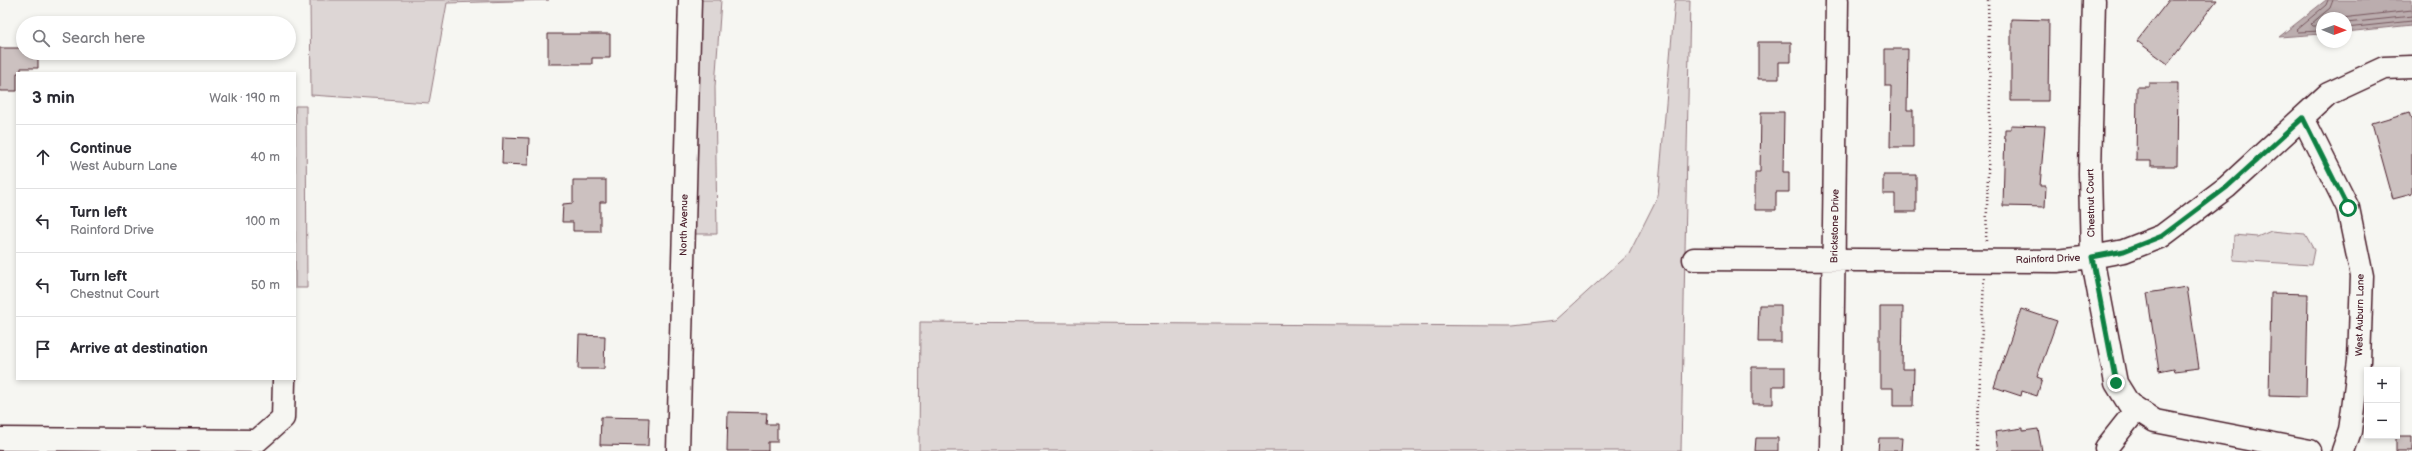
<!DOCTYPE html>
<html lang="en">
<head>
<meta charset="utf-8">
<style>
  :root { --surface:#fff; --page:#f7f7f7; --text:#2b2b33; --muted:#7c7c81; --line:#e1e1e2 }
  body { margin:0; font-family:"Balsamiq Sans",sans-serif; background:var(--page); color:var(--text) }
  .controls { position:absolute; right:12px; bottom:12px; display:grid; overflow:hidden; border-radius:0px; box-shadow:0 2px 6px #0003 }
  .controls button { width:36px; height:36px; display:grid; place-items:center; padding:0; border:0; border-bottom:1px solid var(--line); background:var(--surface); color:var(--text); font:20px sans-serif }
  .compass { position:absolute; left:2316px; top:12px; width:36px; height:36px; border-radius:50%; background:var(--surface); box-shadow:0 2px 6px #0003; rotate:91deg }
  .stop { position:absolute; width:12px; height:12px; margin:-9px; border:3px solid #0b8043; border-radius:50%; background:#fff }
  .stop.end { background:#0b8043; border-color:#fff; box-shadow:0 1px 4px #0008 }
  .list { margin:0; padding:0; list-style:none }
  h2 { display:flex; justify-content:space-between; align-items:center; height:52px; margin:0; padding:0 16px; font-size:17px }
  h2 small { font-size:13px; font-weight:400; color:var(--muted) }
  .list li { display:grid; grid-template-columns:26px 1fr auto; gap:12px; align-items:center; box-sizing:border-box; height:64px; padding:0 16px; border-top:1px solid var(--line) }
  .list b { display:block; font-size:15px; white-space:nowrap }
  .list p { margin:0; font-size:13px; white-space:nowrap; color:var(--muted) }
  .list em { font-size:13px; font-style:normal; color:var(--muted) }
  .icon { flex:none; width:22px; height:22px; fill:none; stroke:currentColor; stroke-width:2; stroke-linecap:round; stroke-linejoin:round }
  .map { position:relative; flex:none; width:2412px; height:451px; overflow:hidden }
  .search { position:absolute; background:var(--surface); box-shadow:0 2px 6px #0003; left:16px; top:16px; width:280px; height:44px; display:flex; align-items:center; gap:10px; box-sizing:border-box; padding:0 14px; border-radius:22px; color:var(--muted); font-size:15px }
  .panel { position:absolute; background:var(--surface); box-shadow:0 2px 6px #0003; left:16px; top:72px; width:280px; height:308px; border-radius:0px }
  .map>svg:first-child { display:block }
  .green { fill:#ddd6d5; stroke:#947a80 }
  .water { fill:#bbadae; stroke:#8e747a }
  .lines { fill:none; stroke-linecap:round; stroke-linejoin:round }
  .shore { stroke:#77585f; stroke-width:1 }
  .building { fill:#ccc1c0; stroke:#4a1f2b }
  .minor-casing { stroke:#4a1f2b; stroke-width:25 }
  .path { stroke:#4a1f2b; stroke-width:2.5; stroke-dasharray:1 3; stroke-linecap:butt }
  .minor { stroke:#f6f6f2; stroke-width:22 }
  .route { stroke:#0b8043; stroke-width:5 }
  .labels { text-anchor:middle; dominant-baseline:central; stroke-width:3.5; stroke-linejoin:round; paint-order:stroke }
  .street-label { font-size:10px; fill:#4a1f2b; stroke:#f6f6f2 }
</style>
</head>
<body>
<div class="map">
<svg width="2412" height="451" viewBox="0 0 2412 451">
  <rect width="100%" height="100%" fill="#f6f6f2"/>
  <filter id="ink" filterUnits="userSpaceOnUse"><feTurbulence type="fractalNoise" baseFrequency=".025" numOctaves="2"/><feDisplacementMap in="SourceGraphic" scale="8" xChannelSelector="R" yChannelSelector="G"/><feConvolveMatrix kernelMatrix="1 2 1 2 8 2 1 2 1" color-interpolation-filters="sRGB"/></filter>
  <g filter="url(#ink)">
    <path class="green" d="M310 0H549L447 3 429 103 311 95Z
      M696 0H721L715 87 717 234H695Z
      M1675 0H1690L1681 451H919L920 322 1512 326 1555 321 1629 254 1658 196Z
      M295 106H306L307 288H295Z
      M2271 231 2305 234 2314 250 2311 265 2233 260 2234 235 2257 237Z"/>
    <path class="water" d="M2326 0H2412V25L2346 32V18H2322V34L2279 37Z"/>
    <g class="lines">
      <path class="shore" d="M2342 18 2412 10
        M2346 23 2412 16
        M2322 26H2313L2311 24 2330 8 2333 0
        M2346 28 2412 21
        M2322 31 2298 32 2296 30 2326 5 2328 0"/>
    </g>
    <path class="building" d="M2169 0H2217L2168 64 2137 41Z
      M2011 19 2049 20 2048 101H2011Z
      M548 34H610V58H592V64H548Z
      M1758 42H1791V62H1779V79H1758Z
      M0 48H23V53H38V68H21V73H17V91H0Z
      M1885 49H1908L1907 110H1913V147H1890L1891 86H1885Z
      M2149 83H2178L2177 166H2151V161H2136L2137 87H2149Z
      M1761 112H1784L1783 172H1789V192H1776V210H1755V172H1760Z
      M2409 112 2412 122V194L2393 199 2372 123Z
      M2011 125 2045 126 2040 186H2046L2045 207 2003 206 2005 129H2011Z
      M503 137 529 138 528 165 502 164Z
      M1883 175H1916V212H1895V194H1883Z
      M573 180H606V202H600V231H573V222H562L563 204 573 203Z
      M2187 287 2199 368 2175 371 2174 368 2159 371 2147 293Z
      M2271 293 2308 294 2306 397 2269 396Z
      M1759 305H1781V342H1758Z
      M1880 307H1903L1902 369H1914L1913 406H1893V388H1880Z
      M2021 309 2057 321 2037 377 2042 379 2037 396 2022 391 2021 396 1994 387Z
      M579 335 605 336 604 369H578Z
      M1752 367H1785V386H1773V404H1752Z
      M728 412 767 413 766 424H777V442H768V451H727Z
      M601 417 649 418 648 446 600 445Z
      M2023 428V431L2038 429 2042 451H1998L1995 432Z
      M2396 436H2412V451H2396Z
      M1756 438H1778V451H1755Z
      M1879 438H1902L1901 451H1878Z"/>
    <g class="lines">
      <defs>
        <path id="minor" d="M2094 0 2090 173 2092 257 2116 383 2129 404 2155 421 2310 451
          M2303 118 2348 208 2362 276 2359 361 2350 431 2343 451
          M1694 259 2057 261 2092 257 2124 251 2162 236 2227 187 2328 94 2384 68 2412 67
          M0 439 257 441 283 418 284 381
          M2106 448 2136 410
          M678 451 690 0
          M1831 451 1837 0"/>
      </defs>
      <use href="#minor" class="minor-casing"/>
      <path class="path" d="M1986 241 1990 103 1988 0
        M1977 451 1984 278"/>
      <use href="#minor" class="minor"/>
    </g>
  </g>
  <g class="lines" filter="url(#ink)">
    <path class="route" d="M2116 383 2092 257 2124 251 2162 236 2227 187 2303 118 2348 208"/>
  </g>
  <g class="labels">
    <g class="street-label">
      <text transform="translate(2091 203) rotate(-91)">Chestnut Court</text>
      <text transform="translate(684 225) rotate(-89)">North Avenue</text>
      <text transform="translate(1835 226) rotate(-89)">Brickstone Drive</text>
      <text transform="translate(2048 259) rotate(-2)">Rainford Drive</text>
      <text transform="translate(2360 315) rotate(-89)">West Auburn Lane</text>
    </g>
  </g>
</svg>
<div class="controls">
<button>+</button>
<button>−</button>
</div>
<svg class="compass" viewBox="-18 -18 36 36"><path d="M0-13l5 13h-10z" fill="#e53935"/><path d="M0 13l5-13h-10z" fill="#7c7c81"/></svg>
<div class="stop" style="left:2348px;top:208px"></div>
<div class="stop end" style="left:2116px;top:383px"></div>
<div class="search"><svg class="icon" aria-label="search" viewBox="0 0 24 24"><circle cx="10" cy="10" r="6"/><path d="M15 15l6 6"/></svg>Search here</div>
<section class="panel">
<h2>3 min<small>Walk · 190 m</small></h2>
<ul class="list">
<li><svg class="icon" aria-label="ahead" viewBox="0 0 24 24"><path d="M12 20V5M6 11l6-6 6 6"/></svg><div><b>Continue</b><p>West Auburn Lane</p></div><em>40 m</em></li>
<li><svg class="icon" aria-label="left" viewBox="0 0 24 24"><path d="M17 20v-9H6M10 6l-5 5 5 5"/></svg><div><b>Turn left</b><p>Rainford Drive</p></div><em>100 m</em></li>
<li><svg class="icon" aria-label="left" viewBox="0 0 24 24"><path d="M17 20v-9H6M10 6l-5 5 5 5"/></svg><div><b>Turn left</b><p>Chestnut Court</p></div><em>50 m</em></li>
<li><svg class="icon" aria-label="arrive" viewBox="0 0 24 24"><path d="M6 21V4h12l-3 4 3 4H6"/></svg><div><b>Arrive at destination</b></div></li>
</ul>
</section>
</div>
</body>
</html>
